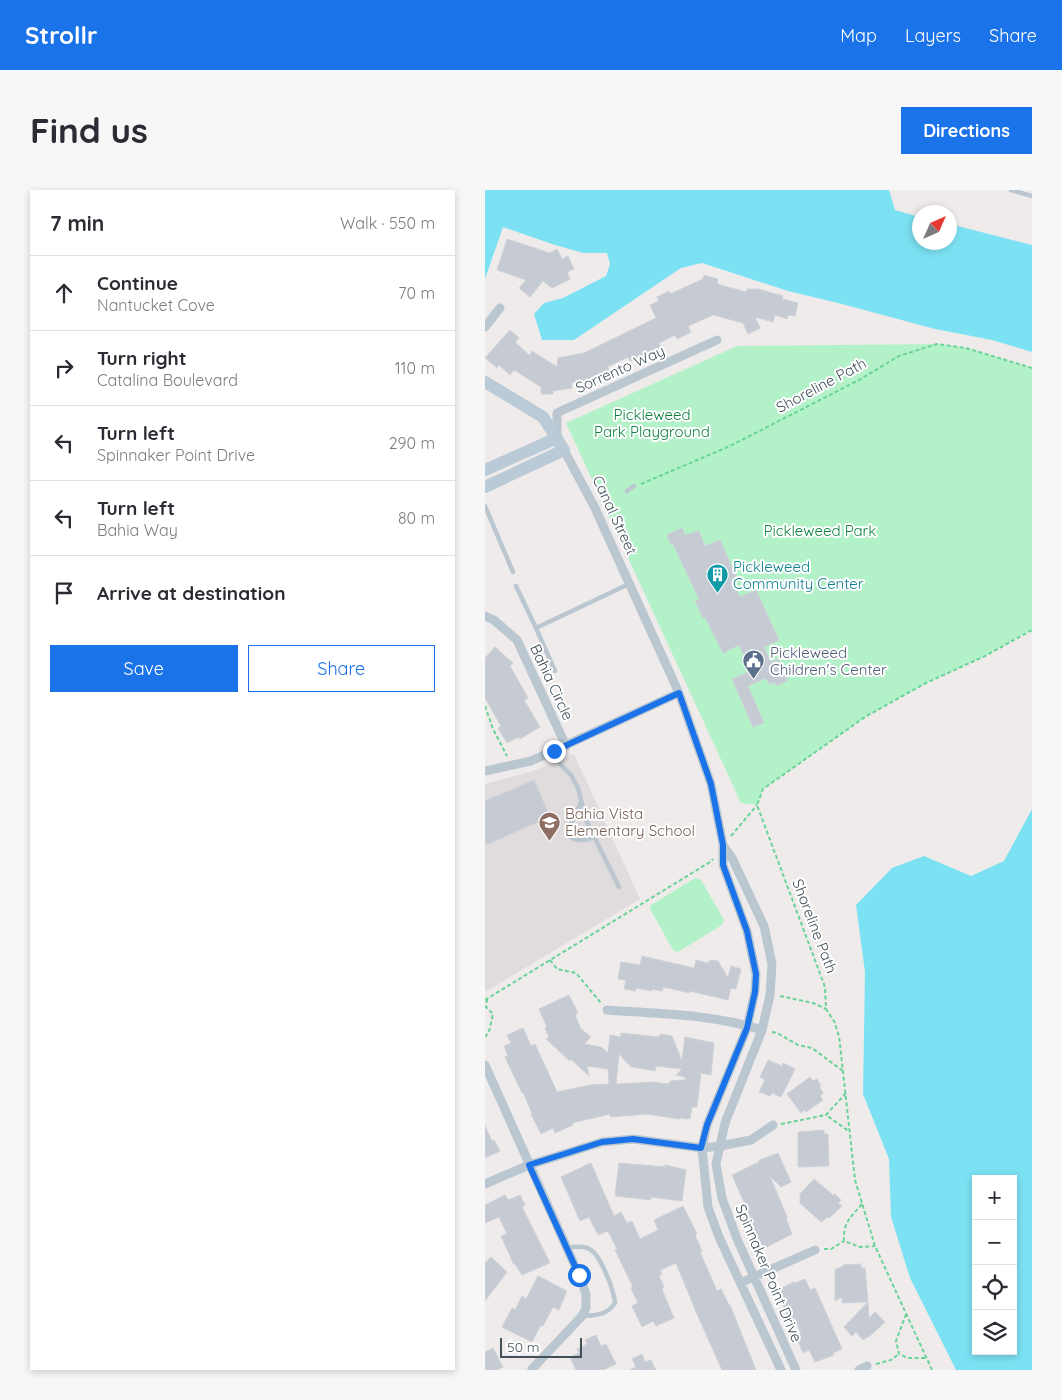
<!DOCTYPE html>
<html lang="en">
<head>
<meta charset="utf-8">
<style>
  :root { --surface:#fff; --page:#f7f7f7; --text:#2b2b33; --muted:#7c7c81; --line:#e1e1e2; --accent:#1a73e8 }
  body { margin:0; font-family:Quicksand,sans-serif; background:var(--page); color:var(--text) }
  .controls { position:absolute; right:15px; bottom:15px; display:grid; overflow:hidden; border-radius:0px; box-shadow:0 2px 8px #0003 }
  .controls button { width:45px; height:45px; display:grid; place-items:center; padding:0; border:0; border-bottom:1px solid var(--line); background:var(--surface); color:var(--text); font:25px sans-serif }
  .compass { position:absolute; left:427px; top:15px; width:45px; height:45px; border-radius:50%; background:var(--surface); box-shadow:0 2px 8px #0003; rotate:45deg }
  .scale { position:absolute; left:15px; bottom:12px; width:82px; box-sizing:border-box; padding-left:5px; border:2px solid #42505a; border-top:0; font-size:14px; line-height:18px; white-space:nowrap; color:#42505a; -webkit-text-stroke:4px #fff; paint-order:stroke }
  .stop { position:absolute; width:15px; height:15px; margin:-11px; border:4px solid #1a73e8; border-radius:50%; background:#fff }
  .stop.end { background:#1a73e8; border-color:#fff; box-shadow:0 1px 5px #0008 }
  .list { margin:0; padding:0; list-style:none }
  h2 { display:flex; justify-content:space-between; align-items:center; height:65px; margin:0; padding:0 20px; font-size:21px }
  h2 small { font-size:16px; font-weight:400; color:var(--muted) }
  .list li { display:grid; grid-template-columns:32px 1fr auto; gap:15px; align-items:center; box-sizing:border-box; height:75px; padding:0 20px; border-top:1px solid var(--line) }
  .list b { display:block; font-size:19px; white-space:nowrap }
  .list p { margin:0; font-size:16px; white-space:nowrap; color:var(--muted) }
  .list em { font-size:16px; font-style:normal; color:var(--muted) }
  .actions { display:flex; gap:10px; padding:15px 20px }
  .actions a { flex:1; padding:11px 0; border:1px solid var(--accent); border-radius:0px; text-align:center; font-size:18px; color:var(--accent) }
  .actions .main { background:var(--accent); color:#fff }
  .icon { flex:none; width:28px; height:28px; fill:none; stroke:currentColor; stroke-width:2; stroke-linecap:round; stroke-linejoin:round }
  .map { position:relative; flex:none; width:547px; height:1180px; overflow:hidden; border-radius:0px }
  header { display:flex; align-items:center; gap:30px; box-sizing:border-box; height:70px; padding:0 25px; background:var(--accent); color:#fff }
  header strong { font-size:24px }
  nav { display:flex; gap:28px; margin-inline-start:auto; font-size:18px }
  .intro { display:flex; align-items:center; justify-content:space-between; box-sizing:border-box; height:120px; padding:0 30px }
  h1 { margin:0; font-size:35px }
  .button { padding:12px 22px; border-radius:0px; background:var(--accent); color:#fff; font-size:18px; font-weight:700 }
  main { display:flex; gap:30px; padding:0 30px }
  aside { flex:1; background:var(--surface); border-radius:0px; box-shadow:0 2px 8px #0003 }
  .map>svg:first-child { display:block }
  .education { fill:#e0dcdd }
  .green { fill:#b3f2c8 }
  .water { fill:#7ce2f3; fill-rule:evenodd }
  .building { fill:#c6cad2; stroke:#ced2d8; fill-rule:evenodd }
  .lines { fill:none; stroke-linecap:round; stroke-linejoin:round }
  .path { stroke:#69d398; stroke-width:2; stroke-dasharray:4 2.5; stroke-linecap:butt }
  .lane { stroke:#bac7d0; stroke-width:4.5 }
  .street { stroke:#bac7d0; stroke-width:9 }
  .secondary { stroke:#bbcad7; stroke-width:12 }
  .route { stroke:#1a73e8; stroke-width:6 }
  .labels { text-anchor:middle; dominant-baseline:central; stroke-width:4; stroke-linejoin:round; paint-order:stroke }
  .street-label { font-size:15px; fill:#42505a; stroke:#fff }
  .park-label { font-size:15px; fill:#0e8140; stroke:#fff }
  .culture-label { font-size:15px; fill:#0d838f; stroke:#fff; text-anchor:start }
  .service-label { font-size:15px; fill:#4e5e75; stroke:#fff; text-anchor:start }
  .education-label { font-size:15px; fill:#785e54; stroke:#fff; text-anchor:start }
</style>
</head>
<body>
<header>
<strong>Strollr</strong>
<nav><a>Map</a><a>Layers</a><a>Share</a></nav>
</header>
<div class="intro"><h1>Find us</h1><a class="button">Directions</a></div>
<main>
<aside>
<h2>7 min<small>Walk · 550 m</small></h2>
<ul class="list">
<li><svg class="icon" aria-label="ahead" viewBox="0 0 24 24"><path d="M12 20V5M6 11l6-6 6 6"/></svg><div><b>Continue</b><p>Nantucket Cove</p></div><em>70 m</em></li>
<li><svg class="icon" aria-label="right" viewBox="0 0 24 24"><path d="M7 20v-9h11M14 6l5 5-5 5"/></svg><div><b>Turn right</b><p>Catalina Boulevard</p></div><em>110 m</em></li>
<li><svg class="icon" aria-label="left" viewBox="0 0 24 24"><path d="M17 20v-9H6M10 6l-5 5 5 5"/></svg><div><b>Turn left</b><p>Spinnaker Point Drive</p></div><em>290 m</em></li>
<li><svg class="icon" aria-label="left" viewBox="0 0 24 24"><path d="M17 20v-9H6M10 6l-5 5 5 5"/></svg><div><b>Turn left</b><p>Bahia Way</p></div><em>80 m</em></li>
<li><svg class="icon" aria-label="arrive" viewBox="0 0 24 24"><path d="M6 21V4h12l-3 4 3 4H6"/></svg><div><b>Arrive at destination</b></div></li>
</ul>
<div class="actions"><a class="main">Save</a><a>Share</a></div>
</aside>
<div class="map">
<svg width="547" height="1180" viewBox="0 0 547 1180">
  <rect width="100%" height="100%" fill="#efebeb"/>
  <path class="education" d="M89 564 155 709 0 802V594L51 580Z"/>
  <path class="green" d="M452 154 481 158 547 178V439L500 466 439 494 380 527 278 599 272 615 256 613 81 233 252 156Z
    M210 688 216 690 239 730 237 735 193 762 188 760 165 719 166 715Z"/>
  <path class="water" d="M0 0H404L410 20 434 27V52H464L465 34 547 55V162L507 150 450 139 357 114 303 101 217 73 196 78 89 150H57L49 124 59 113 78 108 121 86 125 74 122 63H98L67 54 18 37 0 89Z
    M547 619V1180H471L425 1088 406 1027 404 969 378 904 380 782 371 715 407 678 439 666 486 686 519 671ZM491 989H528V1161H491Z"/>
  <path class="building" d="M22 49 65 63 72 59 77 69 83 66 89 79 82 82 85 89 67 98 58 91 45 107 34 98 41 90 12 80Z
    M219 85 233 89 232 94 261 102 262 99H273L298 106 297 109 313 113 310 126 303 125 302 129 290 125 288 132 270 127 275 138 263 144 258 133 228 125 203 136 206 142 192 149 190 145 174 153 176 157 145 171 143 167 122 177 124 180 105 190 86 193 87 198 68 201V204H56V197L29 180 25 185 14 175 12 178 0 168 25 140 34 148 30 152 45 166 47 161 72 177 73 168 99 163 171 128 165 115 174 111 172 107 184 101 185 104 218 89Z
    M197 338 200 345 214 341 220 356 235 350 251 386 246 389 255 407 271 400 294 450 279 457 286 472 293 469 302 488V491L291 496 290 492 284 494 281 488 263 496 279 533 268 537 247 489 266 481 254 455 238 463 220 427 218 428 210 411 214 409 188 354 186 355 182 345Z
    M10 457 28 473 25 476 43 508 39 510 55 537 35 549 33 547 22 553 13 538 16 536 0 508V468Z
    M49 590 65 627 0 655V611Z
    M157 766 209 778 211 770 223 773 225 770 233 771 243 788 246 776 256 779 251 799 246 798 243 810 205 801V803L178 797 177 801 167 799V801L151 798V801L139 799 141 790 133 789 136 772 155 775Z
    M84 805 93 823 90 825 96 839 106 847 99 854 116 857 123 863 125 845 136 847V843L174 847 175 844 187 846 197 871 200 847 229 853 226 885 216 883 212 917H207L205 929 195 928 194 929 162 924 125 927V924L87 933 88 935 70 943 68 938 56 944 46 924 47 923 38 902 37 903 20 867 23 866 19 856 26 853 22 845 38 838 46 856 50 854 72 902 105 895 124 894 123 879 102 876 104 886 86 869 85 871 61 849 64 847 60 838 62 837 54 819ZM134 864 146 877 170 881 171 876 197 879 191 885 200 887V890L186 891 183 894 169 892 131 894Z
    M283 870 297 876 298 873 310 879 296 907 287 903 285 906 274 902 280 890 275 887Z
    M325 887 328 891 332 889 336 896 334 897 338 903 335 906 338 910 321 922 319 920 316 923 302 904Z
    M0 936 7 951 9 950 15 961 0 968Z
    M339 940V944H343L344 976 313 977V942Z
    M293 963 306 992 296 997 285 986 302 1027 301 1028 307 1044 278 1059 273 1046 267 1049 259 1031 266 1028 247 985 274 972V970Z
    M106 973 129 1026 136 1022 142 1033 147 1031 155 1049 173 1040 169 1030 198 1016 212 1044 210 1045 217 1061 215 1062 232 1101 236 1099 244 1115H245L271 1180H237L212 1124 191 1073 175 1080 177 1084 174 1086 179 1097 177 1098 178 1102 189 1128 171 1136 168 1131 157 1137 147 1116 153 1113 146 1098 148 1097 130 1060 132 1059 123 1041 113 1045 104 1027 95 1031 76 987Z
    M134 973 180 977V975L201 980 197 1011 166 1007V1010L130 1006Z
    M329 989 348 1005 350 1004 356 1010 353 1013 357 1016 344 1028 343 1027 336 1032 315 1013V1004Z
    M20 1005 23 1010 35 1005 40 1015 37 1017 65 1073 37 1085 30 1074 29 1075 16 1046 22 1044 14 1027 0 1033V1015Z
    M6 1067 22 1082 0 1111V1073Z
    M376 1074V1078H380L383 1112 357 1113V1107L350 1111V1079L355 1078V1077H358V1075Z
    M53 1086 82 1101 74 1120 68 1117 58 1136 56 1135 47 1152 17 1137 27 1118 30 1120 37 1106 41 1109Z
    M320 1089 325 1100 330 1098 357 1159 348 1163 349 1165 330 1172 324 1160 318 1163 311 1146 316 1144 310 1128 305 1131 291 1101 309 1092 310 1093Z
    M383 1112 384 1128 390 1122 400 1132 386 1145 378 1150 371 1142 367 1146 359 1137Z
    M111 1145 116 1156 121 1154 131 1174 118 1180H91L85 1167 94 1163 92 1159 102 1154 100 1150Z
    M8 1158 18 1177 12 1180H0V1162Z
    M157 1164 160 1172 166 1170 171 1180H145L151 1177 147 1169Z"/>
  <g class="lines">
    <path class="path" d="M156 294 245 256 374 190 414 166 452 154 481 158 547 178
      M0 516 8 539 22 566
      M246 646 272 615
      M65 770 72 779 91 783 116 813
      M295 806 328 813 341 819
      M0 810 225 672 228 669
      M287 842 292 843 313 855 327 858 358 881
      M0 847 4 842 8 824 1 817 2 809
      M361 903 341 925 365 942
      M296 934 341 925
      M377 1014C366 1027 358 1032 359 1051L375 1057 390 1056
      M339 1059H346L359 1051
      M421 1124 411 1151 414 1164 423 1168H441
      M391 1174 406 1170 414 1164
      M447 1180 390 1056 370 990 354 846 349 831 341 819 340 797 272 615 278 599 380 527 439 494 500 466 547 440"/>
    <path class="lane" d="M526 0 547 6
      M142 301 149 296
      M0 316 28 382
      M31 396 51 438
      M70 481 51 438 144 394
      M69 561 75 574 86 585 93 598 101 630 134 697
      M96 612C93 620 87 629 85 637 80 654 101 651 110 647
      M82 1057C88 1057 96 1056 102 1058 115 1061 129 1101 130 1113 122 1125 112 1125 98 1126"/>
    <path class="street" d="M0 137 15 118
      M72 248V223L76 221 232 150
      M79 260 109 316 194 503 226 594 238 655V675L262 741 271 784 270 801 262 838 222 935 217 958 223 1017 234 1047 296 1180
      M0 426 9 430 32 450 81 556
      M0 581 46 571 194 503
      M238 655 247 668 279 736 287 774 285 805 277 840 240 933 231 974 237 1008 252 1049 311 1180
      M122 820C174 824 228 824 277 840
      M0 875 94 1085 101 1104V1118L97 1126 47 1179
      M0 994 44 975 117 952 148 949 217 958 235 956 266 950 288 935
      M255 1093 330 1060
      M374 1180 382 1176"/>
    <path class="secondary" d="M0 192 58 227 79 260 0 297
      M0 280 72 248"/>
  </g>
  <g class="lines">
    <path class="route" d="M69 561 194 503 226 594 238 655V675L262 741 271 784 270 802 262 838 222 935 216 958 148 949 117 952 44 975 94 1085"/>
  </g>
  <defs>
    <symbol id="building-pin" viewBox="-11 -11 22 30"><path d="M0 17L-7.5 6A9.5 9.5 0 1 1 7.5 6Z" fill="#0f9aa8" stroke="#fff"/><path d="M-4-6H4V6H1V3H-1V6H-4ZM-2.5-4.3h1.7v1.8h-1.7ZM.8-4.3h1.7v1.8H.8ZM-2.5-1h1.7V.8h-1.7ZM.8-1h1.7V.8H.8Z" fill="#fff"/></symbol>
    <symbol id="civic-pin" viewBox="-11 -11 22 30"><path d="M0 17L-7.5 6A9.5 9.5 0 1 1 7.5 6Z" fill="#5c6f8a" stroke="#fff"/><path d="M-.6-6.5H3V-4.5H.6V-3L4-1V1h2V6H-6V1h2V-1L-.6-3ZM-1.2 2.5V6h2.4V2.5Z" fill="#fff"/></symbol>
    <symbol id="school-pin" viewBox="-11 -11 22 30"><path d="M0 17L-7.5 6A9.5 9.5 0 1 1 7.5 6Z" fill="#8d6e63" stroke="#fff"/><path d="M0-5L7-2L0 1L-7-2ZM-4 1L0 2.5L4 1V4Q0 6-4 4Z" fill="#fff"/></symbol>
  </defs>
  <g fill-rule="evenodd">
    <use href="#building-pin" x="220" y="372" width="25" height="34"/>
    <use href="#civic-pin" x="256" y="458" width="25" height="34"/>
    <use href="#school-pin" x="52" y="620" width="25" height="34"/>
  </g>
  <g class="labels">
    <g class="street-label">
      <text transform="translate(135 179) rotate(-24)">Sorrento Way</text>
      <text transform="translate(336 195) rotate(-28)">Shoreline Path</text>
      <text transform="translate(130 325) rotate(65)">Canal Street</text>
      <text transform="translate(67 492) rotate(65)">Bahia Circle</text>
      <text transform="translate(330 736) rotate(69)">Shoreline Path</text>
      <text transform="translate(284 1083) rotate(67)">Spinnaker Point Drive</text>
    </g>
    <g class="park-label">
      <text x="167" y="224">Pickleweed<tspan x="167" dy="17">Park Playground</tspan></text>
      <text x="335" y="340">Pickleweed Park</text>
    </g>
    <g class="culture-label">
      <text x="248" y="376">Pickleweed<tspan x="248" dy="17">Community Center</tspan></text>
    </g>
    <g class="service-label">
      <text x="285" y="462">Pickleweed<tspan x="285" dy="17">Children's Center</tspan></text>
    </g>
    <g class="education-label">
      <text x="80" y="623">Bahia Vista<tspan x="80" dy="17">Elementary School</tspan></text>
    </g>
  </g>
</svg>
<div class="controls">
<button>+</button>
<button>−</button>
<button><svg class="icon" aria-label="locate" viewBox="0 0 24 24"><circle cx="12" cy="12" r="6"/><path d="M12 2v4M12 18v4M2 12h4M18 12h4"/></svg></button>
<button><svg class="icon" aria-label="layers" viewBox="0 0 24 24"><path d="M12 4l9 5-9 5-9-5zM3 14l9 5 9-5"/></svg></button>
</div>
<svg class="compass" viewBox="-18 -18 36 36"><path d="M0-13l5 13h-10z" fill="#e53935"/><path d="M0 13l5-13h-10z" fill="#7c7c81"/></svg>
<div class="scale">50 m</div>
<div class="stop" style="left:94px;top:1085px"></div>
<div class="stop end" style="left:69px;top:561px"></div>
</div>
</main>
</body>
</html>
